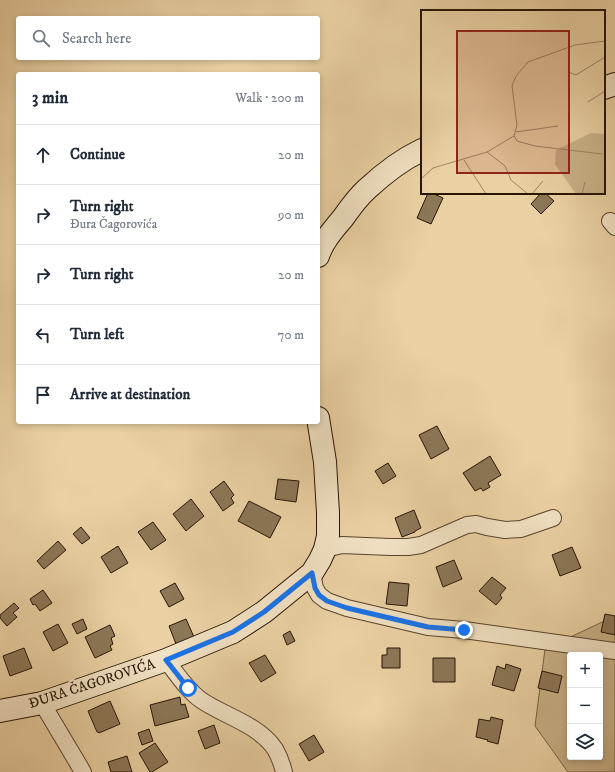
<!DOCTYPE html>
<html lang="en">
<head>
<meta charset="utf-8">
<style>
  :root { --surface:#fff; --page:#f6f6f7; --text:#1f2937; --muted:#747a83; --line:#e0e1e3 }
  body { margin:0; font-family:"IM FELL DW Pica",serif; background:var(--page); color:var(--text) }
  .controls { position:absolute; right:12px; bottom:12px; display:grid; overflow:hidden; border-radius:4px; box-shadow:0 2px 6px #0003 }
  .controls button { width:36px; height:36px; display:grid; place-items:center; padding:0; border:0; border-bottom:1px solid var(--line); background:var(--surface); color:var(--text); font:20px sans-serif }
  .stop { position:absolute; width:12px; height:12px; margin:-9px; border:3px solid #1a73e8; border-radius:50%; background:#fff }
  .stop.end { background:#1a73e8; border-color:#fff; box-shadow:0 1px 4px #0008 }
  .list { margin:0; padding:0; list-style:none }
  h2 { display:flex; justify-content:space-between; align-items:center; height:52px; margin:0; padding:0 16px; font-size:17px }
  h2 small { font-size:13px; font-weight:400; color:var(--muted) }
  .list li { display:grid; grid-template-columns:26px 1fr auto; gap:12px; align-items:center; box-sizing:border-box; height:60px; padding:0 16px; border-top:1px solid var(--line) }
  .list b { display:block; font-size:15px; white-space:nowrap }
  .list p { margin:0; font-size:13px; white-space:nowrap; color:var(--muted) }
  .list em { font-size:13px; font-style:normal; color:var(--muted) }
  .icon { flex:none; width:22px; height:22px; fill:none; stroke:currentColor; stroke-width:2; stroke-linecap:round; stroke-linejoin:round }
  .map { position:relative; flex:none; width:615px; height:772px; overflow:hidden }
  .search { position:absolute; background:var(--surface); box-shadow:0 2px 6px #0003; left:16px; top:16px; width:304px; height:44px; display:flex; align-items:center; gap:10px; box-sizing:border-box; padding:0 14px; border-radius:4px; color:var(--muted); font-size:15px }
  .panel { position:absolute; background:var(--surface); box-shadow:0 2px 6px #0003; left:16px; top:72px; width:304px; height:352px; border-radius:4px }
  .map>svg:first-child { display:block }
  .green { fill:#c9b188; stroke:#786346; fill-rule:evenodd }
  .building { fill:#8c7757; stroke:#271505 }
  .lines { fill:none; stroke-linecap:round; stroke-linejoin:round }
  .street-casing { stroke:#58442c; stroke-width:18 }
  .secondary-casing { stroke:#271505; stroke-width:24 }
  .street { stroke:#f1e1c3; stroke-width:16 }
  .secondary { stroke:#f1e1c3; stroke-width:22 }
  .route { stroke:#1a73e8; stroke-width:5 }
  .labels { text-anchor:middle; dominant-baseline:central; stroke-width:4; stroke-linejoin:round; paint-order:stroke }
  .street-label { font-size:14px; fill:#271505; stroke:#f1e1c3 }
  .inset-road { fill:none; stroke:#9c8664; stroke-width:1 }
  .view { fill:#8f2418; fill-opacity:0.15; stroke:#8f2418; stroke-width:2 }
  .inset-edge { fill:none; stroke:#271505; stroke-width:2 }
</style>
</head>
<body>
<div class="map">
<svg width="615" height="772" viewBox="0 0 615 772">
  <rect width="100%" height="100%" fill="#ead1a3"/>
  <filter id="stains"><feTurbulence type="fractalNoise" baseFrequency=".005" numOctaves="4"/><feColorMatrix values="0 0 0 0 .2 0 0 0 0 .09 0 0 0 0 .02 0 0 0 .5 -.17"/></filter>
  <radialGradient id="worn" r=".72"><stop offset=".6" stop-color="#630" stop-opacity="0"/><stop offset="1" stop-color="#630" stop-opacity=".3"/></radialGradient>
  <path class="green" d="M615 616V772H568L535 726 545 649ZM570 655H600V757H570Z"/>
  <path class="building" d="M428 193H432L443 198 431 224 417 218Z
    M541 193H545L554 201 541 214 531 204Z
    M437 426 449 449 431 459 419 435Z
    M490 456 501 475 488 483 490 487 483 491 481 488 475 491 463 473Z
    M388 463 396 476 383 484 375 471Z
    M278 479 299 481 296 502 275 499Z
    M224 481 234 495 231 498 234 503 223 511 210 492Z
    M191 499 204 516 186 531 173 514Z
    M249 501 281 517 270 538 238 521Z
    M414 510 421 528 415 531V532L402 537 395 518Z
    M153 522 166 540 151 550 138 532Z
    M81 527 90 538 82 544 73 534Z
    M58 541 66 550 44 569 37 561Z
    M118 546 128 563 111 573 101 557Z
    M572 547 581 568 560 576 552 555Z
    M454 560 462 579 443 587 436 567Z
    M492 577 506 588 500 595 502 598 496 605 479 591Z
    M389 582 409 584 407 606 386 604Z
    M175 583 184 599 169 607 160 591Z
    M43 590 52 603 40 611 35 604 33 605 30 599Z
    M14 603 19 608 13 613 17 617 7 626 0 618V615Z
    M605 614 615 616V635L601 632Z
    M83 619 87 629 77 634 72 624Z
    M186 619 194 637 176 644 169 626Z
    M58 624 68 643 53 651 43 632Z
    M110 625 115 636 111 638 113 644 110 646 112 650 95 658 85 637Z
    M290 631 295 641 287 645 283 635Z
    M24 648 32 668 10 676 3 656Z
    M387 648H400V668H382V655H387Z
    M265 655 276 673 261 682 249 663Z
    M433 658H455V682H433Z
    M506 664 521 669 514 691 492 685 497 666 505 669Z
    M542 671 562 676 558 693 538 688Z
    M180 697 181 705 185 704 189 717 155 726 150 705Z
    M110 701 120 724 99 733 98 732H97L88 711Z
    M491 717 503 720 498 744 487 741 488 740 476 737 479 719 490 721Z
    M214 725 220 743 205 749 198 731Z
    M149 729 153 741 142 745 138 733Z
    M314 735 324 752 309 761 299 744Z
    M155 743 168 762 152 772H150L139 753Z
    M127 756 132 772H111L108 762Z"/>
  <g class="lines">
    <defs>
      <path id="street" d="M610 221 615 227
        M325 549 342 545 390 547H408L421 545 467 525 476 524 487 527 505 530 521 529 553 518
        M312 573 315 588 319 595 327 601 347 608 428 627 464 630 615 651
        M166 660C177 674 187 690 201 700 224 716 258 724 275 749 279 756 282 764 284 772
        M42 703 83 772"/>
      <path id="secondary" d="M604 88 615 84
        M318 256C323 241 333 230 343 218 350 208 358 197 367 189 382 175 403 159 422 150
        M0 711 42 703 166 660 233 632 264 612 312 573 320 560 325 549 328 536V513L325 462 318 418"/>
    </defs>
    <use href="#street" class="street-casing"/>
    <use href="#secondary" class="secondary-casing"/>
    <use href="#street" class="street"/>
    <use href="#secondary" class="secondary"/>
  </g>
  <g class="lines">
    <path class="route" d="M188 688 166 660 233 632 264 612 312 573 315 588 319 595 327 601 347 608 428 627 464 630"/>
  </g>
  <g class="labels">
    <g class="street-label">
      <text transform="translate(92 684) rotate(-18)">ĐURA ČAGOROVIĆA</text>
    </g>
  </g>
  <g transform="translate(421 10)">
    <rect width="184" height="184" fill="#ead1a3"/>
    <path d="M170 123 184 124V184H155L134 154 135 140Z" fill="#c9b188"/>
    <path class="inset-road" d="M147 62 155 65 184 47M167 92 184 81M95 122 137 116M93 126 96 131 114 136 181 144M66 142 84 156 90 170 107 184M43 150 65 184M0 169 12 158 66 142 93 126 96 115 91 76 95 66 107 52 154 35 184 31M111 184 122 171M161 184 164 172"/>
    <path class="view" d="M36 21H148V163H36Z"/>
    <rect width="184" height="184" class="inset-edge"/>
  </g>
  <rect width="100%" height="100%" filter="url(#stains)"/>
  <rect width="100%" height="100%" fill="url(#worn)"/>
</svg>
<div class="controls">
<button>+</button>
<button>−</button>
<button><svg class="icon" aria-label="layers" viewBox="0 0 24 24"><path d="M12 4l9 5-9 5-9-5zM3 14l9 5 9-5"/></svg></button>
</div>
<div class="stop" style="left:188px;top:688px"></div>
<div class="stop end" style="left:464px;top:630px"></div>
<div class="search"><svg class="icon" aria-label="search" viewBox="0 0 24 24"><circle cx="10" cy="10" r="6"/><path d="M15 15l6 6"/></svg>Search here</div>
<section class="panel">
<h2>3 min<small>Walk · 200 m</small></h2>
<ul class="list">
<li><svg class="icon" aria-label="ahead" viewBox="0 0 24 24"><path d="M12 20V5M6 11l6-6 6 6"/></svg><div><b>Continue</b></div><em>20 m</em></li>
<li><svg class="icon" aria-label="right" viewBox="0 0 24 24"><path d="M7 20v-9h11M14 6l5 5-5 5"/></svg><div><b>Turn right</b><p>Đura Čagorovića</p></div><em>90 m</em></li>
<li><svg class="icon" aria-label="right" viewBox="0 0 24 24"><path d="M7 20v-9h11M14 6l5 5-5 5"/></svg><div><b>Turn right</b></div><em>20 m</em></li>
<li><svg class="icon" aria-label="left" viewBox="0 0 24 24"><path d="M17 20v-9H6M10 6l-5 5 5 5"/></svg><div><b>Turn left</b></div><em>70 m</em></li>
<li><svg class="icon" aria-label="arrive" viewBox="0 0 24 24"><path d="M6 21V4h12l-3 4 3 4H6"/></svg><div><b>Arrive at destination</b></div></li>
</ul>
</section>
</div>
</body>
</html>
